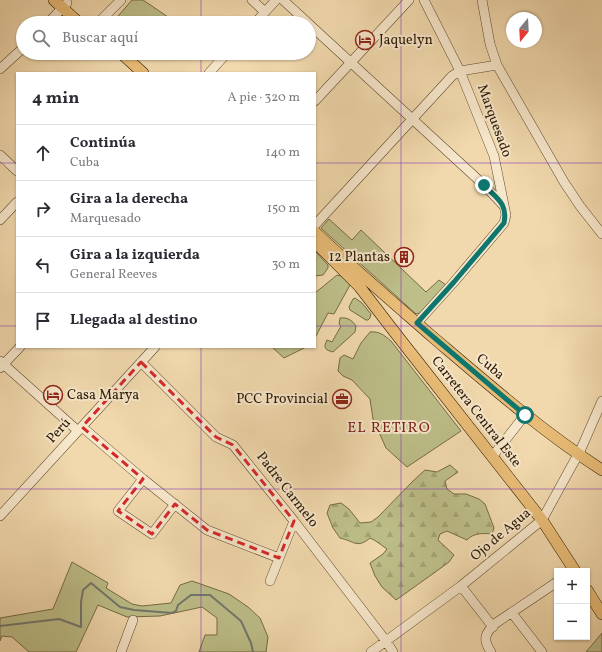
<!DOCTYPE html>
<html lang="es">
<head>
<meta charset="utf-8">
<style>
  :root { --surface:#fff; --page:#f7f7f7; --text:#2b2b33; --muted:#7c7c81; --line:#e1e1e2 }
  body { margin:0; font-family:Vollkorn,serif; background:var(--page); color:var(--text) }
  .controls { position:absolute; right:12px; bottom:12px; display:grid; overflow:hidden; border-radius:0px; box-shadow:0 1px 3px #0004 }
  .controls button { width:36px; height:36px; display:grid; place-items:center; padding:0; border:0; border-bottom:1px solid var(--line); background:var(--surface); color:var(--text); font:20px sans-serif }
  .compass { position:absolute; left:506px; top:12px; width:36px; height:36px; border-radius:50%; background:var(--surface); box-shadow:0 1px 3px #0004; rotate:198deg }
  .stop { position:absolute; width:12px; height:12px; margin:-9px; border:3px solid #0f766e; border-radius:50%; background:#fff }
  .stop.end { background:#0f766e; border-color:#fff; box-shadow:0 1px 4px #0008 }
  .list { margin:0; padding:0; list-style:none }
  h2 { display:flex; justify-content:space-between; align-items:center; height:52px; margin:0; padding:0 16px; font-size:17px }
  h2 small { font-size:13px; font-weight:400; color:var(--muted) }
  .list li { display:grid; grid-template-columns:26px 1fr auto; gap:12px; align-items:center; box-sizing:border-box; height:56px; padding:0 16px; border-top:1px solid var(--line) }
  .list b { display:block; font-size:15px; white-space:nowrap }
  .list p { margin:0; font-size:13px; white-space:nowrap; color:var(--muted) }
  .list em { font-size:13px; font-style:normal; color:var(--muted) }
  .icon { flex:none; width:22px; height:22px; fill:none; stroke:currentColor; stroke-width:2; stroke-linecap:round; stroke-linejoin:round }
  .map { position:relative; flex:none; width:602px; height:652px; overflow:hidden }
  .search { position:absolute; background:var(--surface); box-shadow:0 1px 3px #0004; left:16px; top:16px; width:300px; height:44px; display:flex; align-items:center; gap:10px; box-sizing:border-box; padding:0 14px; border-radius:22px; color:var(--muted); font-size:15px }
  .panel { position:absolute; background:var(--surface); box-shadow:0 1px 3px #0004; left:16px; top:72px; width:300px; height:276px; border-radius:0px }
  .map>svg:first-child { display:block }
  .green { fill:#bdbe88; stroke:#746b45 }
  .forest { fill:url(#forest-firs); stroke:#746b45 }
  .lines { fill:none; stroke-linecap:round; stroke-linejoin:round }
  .stream { stroke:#72776f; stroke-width:2 }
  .minor-casing { stroke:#5c482d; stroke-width:10 }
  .major-casing { stroke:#2b1802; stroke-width:12 }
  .minor { stroke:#f6e6ca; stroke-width:9 }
  .major { stroke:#e8bc76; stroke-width:11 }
  .route { stroke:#0f766e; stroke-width:5 }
  .marked { fill:none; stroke:#d62828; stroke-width:3; stroke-dasharray:8 5; stroke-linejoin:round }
  .grid { fill:none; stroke:#7b2cbf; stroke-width:1; stroke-opacity:0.55 }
  .labels { text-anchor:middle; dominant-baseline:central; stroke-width:4; stroke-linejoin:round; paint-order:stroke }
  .poi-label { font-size:14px; fill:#2b1802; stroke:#f6e6ca; text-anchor:start }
  .street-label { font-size:14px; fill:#2b1802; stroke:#f6e6ca }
  .neighbourhood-label { font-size:15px; letter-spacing:1px; fill:#7a1f14; stroke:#f6e6ca }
</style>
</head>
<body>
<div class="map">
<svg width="602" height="652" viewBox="0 0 602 652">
  <defs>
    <pattern id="forest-firs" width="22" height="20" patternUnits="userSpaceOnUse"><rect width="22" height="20" fill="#bdbe88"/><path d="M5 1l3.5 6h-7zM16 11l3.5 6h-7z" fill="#a3a374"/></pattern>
  </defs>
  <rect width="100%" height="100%" fill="#f1d9ad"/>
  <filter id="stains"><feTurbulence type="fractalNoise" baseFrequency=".005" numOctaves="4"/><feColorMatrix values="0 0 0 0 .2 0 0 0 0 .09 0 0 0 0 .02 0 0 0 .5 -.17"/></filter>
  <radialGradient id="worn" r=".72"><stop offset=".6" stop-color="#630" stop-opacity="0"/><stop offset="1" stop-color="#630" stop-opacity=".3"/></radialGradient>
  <path class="green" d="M132 0H143L171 19 166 23H112Z
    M329 219 352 240 361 230 426 292 439 280 446 285 420 313 416 314 321 228Z
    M315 251 328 265V268L323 275 315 276Z
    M337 275 341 276 350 285 334 314 328 313 315 338V293Z
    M355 298 362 303 371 314 370 318 368 320H366L350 310 349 307 353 299Z
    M340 318C347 317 352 320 356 326L355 332 333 352C325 350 323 348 327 340L332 342 341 326 339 324Z
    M370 332C379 331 384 335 391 341L461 431 407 467 386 448 373 419 370 399 352 380 343 376 338 371 340 358 344 355 353 359 361 343Z
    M272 347H306L284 358Z
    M72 562 108 583 106 588 132 604 142 606 171 603 180 585 192 581 229 594 248 607 260 618 268 637 266 652H199L205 635H217V618L202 607 160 616 127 617 98 605 76 652H29L12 637 2 636 0 641V618L53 609Z
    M602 633V652H586Z"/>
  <path class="forest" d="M450 465 458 472 445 481 447 489 454 494H466L479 499 485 504 494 528 492 534C483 533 473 533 467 540L447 531 440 534 438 540 454 555 449 562 434 573 396 600 382 587 375 576 370 563 383 554 387 549C381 545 377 541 370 538 357 549 354 541 340 538L333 528 327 513 330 505 341 503 349 509 360 523 371 522 378 517 413 481 425 470 437 472Z"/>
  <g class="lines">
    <path class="stream" d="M0 626 59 619 81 627V602L83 590 91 583 120 607 134 610 172 613 176 611 178 605 191 595H210L241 621 251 643 253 652"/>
    <defs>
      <path id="minor" d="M252 0 265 12
        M283 0 308 23
        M482 0 490 44 497 65 564 182 580 206 602 234
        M48 23 67 3
        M98 23 121 0
        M255 23 276 0
        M309 24 484 185 504 206
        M0 69 23 48
        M209 73 227 53
        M315 101 409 0
        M0 155 17 171
        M0 220 17 202
        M315 225 452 76 460 71 497 65
        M417 323 454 282 504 223 506 215 494 156 460 71 424 0
        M0 361 78 431
        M141 362 216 437 233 445 294 521 386 641 393 652
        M0 368 20 347
        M82 427 143 479 207 530 279 558
        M492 457 525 415
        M143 479 118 511 152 534 175 504
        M0 516 155 347
        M270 581 294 521
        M461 586 493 627
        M512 613 542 652
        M121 652 133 620
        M371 652 461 586 542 520 581 449 602 401
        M491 652C482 639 485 633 496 623L557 582"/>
      <path id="major" d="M54 0 79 23
        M121 53 143 73
        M315 232C354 269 395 304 435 339 489 385 543 432 602 470
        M315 242 359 286 396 334 542 520 575 571
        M587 590 602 614"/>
    </defs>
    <use href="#minor" class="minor-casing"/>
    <use href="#major" class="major-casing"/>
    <use href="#minor" class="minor"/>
    <use href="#major" class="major"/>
  </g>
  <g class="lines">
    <path class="route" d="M484 185C496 198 508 203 504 223L454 282 417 323 525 415"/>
  </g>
  <path class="marked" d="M141 362 216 437 233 445 294 521 279 558 207 530 175 504 152 534 118 511 143 479 82 427Z"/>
  <path class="grid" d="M201 0V23M401 0V652M201 53V73M0 163H17M315 163H602M0 326H17M315 326H602M201 347V652M0 489H602"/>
  <defs>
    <symbol id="hotel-ring" viewBox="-11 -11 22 22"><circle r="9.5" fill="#f6e6ca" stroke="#8f2418" stroke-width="1.5"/><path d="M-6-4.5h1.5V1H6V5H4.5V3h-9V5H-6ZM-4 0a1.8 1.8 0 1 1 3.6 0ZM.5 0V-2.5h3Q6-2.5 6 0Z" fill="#8f2418"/></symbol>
    <symbol id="building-ring" viewBox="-11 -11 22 22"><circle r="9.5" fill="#f6e6ca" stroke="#8f2418" stroke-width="1.5"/><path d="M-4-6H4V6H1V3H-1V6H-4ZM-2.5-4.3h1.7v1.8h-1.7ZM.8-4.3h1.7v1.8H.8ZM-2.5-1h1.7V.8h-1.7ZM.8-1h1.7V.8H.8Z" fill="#8f2418"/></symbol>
    <symbol id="office-ring" viewBox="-11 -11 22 22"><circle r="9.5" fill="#f6e6ca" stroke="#8f2418" stroke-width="1.5"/><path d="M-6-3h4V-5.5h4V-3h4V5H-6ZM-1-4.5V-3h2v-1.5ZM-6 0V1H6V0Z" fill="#8f2418"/></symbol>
  </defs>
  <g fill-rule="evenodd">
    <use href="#hotel-ring" x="354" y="29" width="22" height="22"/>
    <use href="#building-ring" x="393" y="246" width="22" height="22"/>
    <use href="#hotel-ring" x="42" y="384" width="22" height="22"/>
    <use href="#office-ring" x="331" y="388" width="22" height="22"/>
  </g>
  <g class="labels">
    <g class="poi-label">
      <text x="379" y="40">Jaquelyn</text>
      <text x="390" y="257" text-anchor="end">12 Plantas</text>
      <text x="67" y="395">Casa Marya</text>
      <text x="328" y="399" text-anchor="end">PCC Provincial</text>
    </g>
    <g class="street-label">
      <text transform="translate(494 121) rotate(70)">Marquesado</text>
      <text transform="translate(490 367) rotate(40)">Cuba</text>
      <text transform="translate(476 412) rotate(52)">Carretera Central Este</text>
      <text transform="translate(59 431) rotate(-48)">Perú</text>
      <text transform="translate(287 490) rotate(52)">Padre Carmelo</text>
      <text transform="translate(501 535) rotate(-40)">Ojo de Agua</text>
    </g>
    <g class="neighbourhood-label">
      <text x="389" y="428">EL RETIRO</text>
    </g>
  </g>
  <rect width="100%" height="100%" filter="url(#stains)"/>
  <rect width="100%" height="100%" fill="url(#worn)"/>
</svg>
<div class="controls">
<button>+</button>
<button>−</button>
</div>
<svg class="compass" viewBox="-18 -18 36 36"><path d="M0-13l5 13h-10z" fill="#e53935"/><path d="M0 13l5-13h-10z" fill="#7c7c81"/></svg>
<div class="stop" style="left:525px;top:415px"></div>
<div class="stop end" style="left:484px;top:185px"></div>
<div class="search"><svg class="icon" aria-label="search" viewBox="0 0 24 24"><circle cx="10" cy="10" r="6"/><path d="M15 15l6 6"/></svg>Buscar aquí</div>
<section class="panel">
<h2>4 min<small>A pie · 320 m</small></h2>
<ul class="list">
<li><svg class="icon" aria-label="ahead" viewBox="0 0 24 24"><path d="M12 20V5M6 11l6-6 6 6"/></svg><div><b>Continúa</b><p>Cuba</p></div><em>140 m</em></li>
<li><svg class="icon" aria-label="right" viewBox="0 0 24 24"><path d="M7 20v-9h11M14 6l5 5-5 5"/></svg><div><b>Gira a la derecha</b><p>Marquesado</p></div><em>150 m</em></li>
<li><svg class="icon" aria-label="left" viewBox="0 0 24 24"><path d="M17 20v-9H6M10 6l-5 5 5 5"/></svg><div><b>Gira a la izquierda</b><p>General Reeves</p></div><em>30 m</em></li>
<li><svg class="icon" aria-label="arrive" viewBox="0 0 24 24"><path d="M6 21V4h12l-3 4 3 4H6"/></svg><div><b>Llegada al destino</b></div></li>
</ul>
</section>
</div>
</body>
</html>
